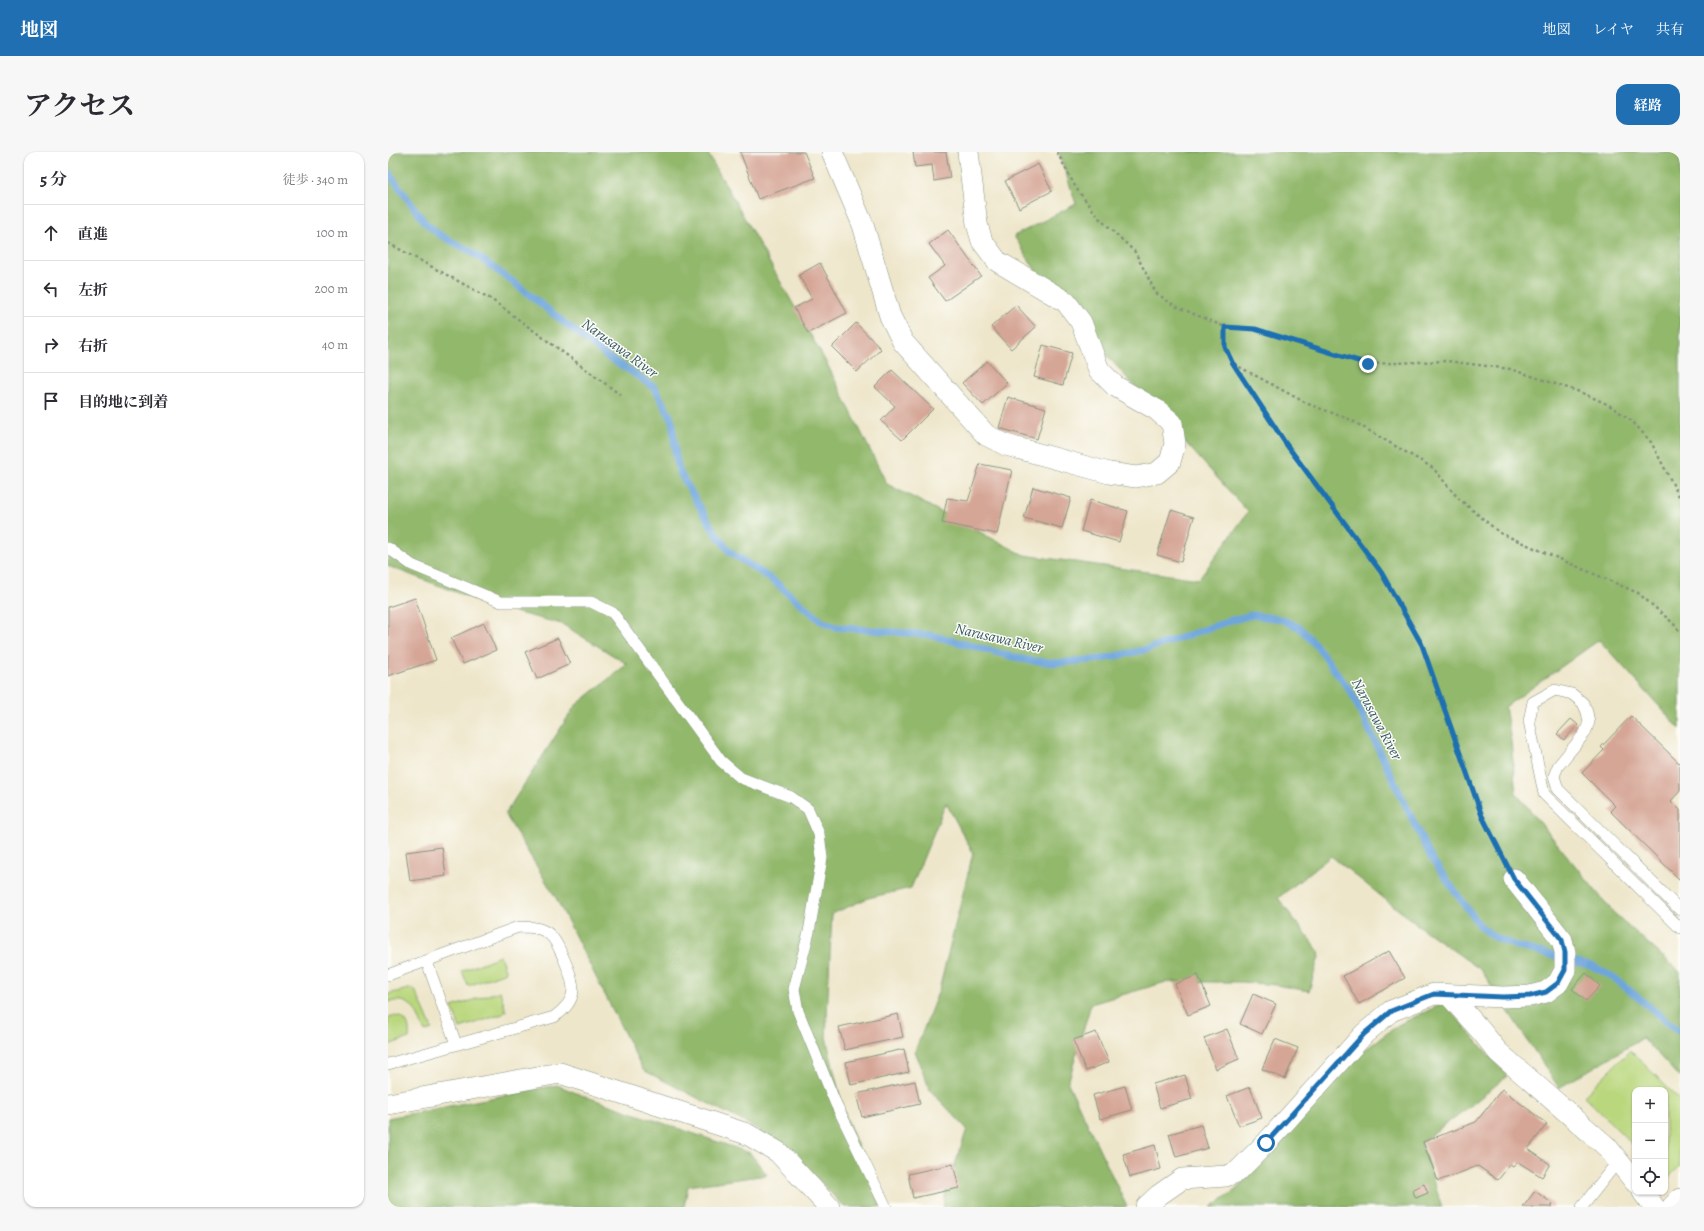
<!DOCTYPE html>
<html lang="ja">
<head>
<meta charset="utf-8">
<style>
  :root { --surface:#fff; --page:#f7f7f7; --text:#2b2b33; --muted:#7c7c81; --line:#e1e1e2; --accent:#1f6fb2 }
  body { margin:0; font-family:Alegreya,"Noto Serif JP",serif; background:var(--page); color:var(--text) }
  .controls { position:absolute; right:12px; bottom:12px; display:grid; overflow:hidden; border-radius:8px; box-shadow:0 1px 3px #0004 }
  .controls button { width:36px; height:36px; display:grid; place-items:center; padding:0; border:0; border-bottom:1px solid var(--line); background:var(--surface); color:var(--text); font:20px sans-serif }
  .stop { position:absolute; width:12px; height:12px; margin:-9px; border:3px solid #1f6fb2; border-radius:50%; background:#fff }
  .stop.end { background:#1f6fb2; border-color:#fff; box-shadow:0 1px 4px #0008 }
  .list { margin:0; padding:0; list-style:none }
  h2 { display:flex; justify-content:space-between; align-items:center; height:52px; margin:0; padding:0 16px; font-size:17px }
  h2 small { font-size:13px; font-weight:400; color:var(--muted) }
  .list li { display:grid; grid-template-columns:26px 1fr auto; gap:12px; align-items:center; box-sizing:border-box; height:56px; padding:0 16px; border-top:1px solid var(--line) }
  .list b { display:block; font-size:15px; white-space:nowrap }
  .list em { font-size:13px; font-style:normal; color:var(--muted) }
  .icon { flex:none; width:22px; height:22px; fill:none; stroke:currentColor; stroke-width:2; stroke-linecap:round; stroke-linejoin:round }
  .map { position:relative; flex:none; width:1292px; height:1055px; overflow:hidden; border-radius:12px }
  header { display:flex; align-items:center; gap:24px; box-sizing:border-box; height:56px; padding:0 20px; background:var(--accent); color:#fff }
  header strong { font-size:19px }
  nav { display:flex; gap:22px; margin-inline-start:auto; font-size:14px }
  .intro { display:flex; align-items:center; justify-content:space-between; box-sizing:border-box; height:96px; padding:0 24px }
  h1 { margin:0; font-size:28px }
  .button { padding:10px 18px; border-radius:12px; background:var(--accent); color:#fff; font-size:14px; font-weight:700 }
  main { display:flex; gap:24px; padding:0 24px }
  aside { flex:1; background:var(--surface); border-radius:12px; box-shadow:0 1px 3px #0004 }
  .map>svg:first-child { display:block }
  .green { fill:#b9d77d; stroke:#6c8a58 }
  .forest { fill:#92b86c; stroke:#587a50 }
  .lines { fill:none; stroke-linecap:round; stroke-linejoin:round }
  .stream { stroke:#6ea6dd; stroke-width:7 }
  .building { fill:#d5a696 }
  .lane-casing { stroke:#86927f; stroke-width:12 }
  .street-casing { stroke:#86927f; stroke-width:22 }
  .path { stroke:#86927f; stroke-width:2.5; stroke-dasharray:3 3; stroke-linecap:butt }
  .lane { stroke:#fff; stroke-width:11 }
  .street { stroke:#fff; stroke-width:21 }
  .route { stroke:#1f6fb2; stroke-width:5 }
  .labels { text-anchor:middle; dominant-baseline:central; stroke-width:3; stroke-linejoin:round; paint-order:stroke }
  .water-label { font-size:15px; font-style:italic; fill:#375c67; stroke:#fdfcf7 }
</style>
</head>
<body>
<header>
<strong>地図</strong>
<nav><a>地図</a><a>レイヤ</a><a>共有</a></nav>
</header>
<div class="intro"><h1>アクセス</h1><a class="button">経路</a></div>
<main>
<aside>
<h2>5 分<small>徒歩 · 340 m</small></h2>
<ul class="list">
<li><svg class="icon" aria-label="ahead" viewBox="0 0 24 24"><path d="M12 20V5M6 11l6-6 6 6"/></svg><div><b>直進</b></div><em>100 m</em></li>
<li><svg class="icon" aria-label="left" viewBox="0 0 24 24"><path d="M17 20v-9H6M10 6l-5 5 5 5"/></svg><div><b>左折</b></div><em>200 m</em></li>
<li><svg class="icon" aria-label="right" viewBox="0 0 24 24"><path d="M7 20v-9h11M14 6l5 5-5 5"/></svg><div><b>右折</b></div><em>40 m</em></li>
<li><svg class="icon" aria-label="arrive" viewBox="0 0 24 24"><path d="M6 21V4h12l-3 4 3 4H6"/></svg><div><b>目的地に到着</b></div></li>
</ul>
</aside>
<div class="map">
<svg width="1292" height="1055" viewBox="0 0 1292 1055">
  <rect width="100%" height="100%" fill="#fdfcf7"/>
  <filter id="ink" filterUnits="userSpaceOnUse"><feTurbulence type="fractalNoise" baseFrequency=".025" numOctaves="2"/><feDisplacementMap in="SourceGraphic" scale="8" xChannelSelector="R" yChannelSelector="G"/><feConvolveMatrix kernelMatrix="1 2 1 2 8 2 1 2 1" color-interpolation-filters="sRGB"/></filter>
  <filter id="wash" filterUnits="userSpaceOnUse"><feTurbulence type="fractalNoise" baseFrequency=".012" numOctaves="4" result="noise"/><feDisplacementMap in="SourceGraphic" scale="16" xChannelSelector="R" yChannelSelector="G"/><feGaussianBlur stdDeviation="0.9" result="paint"/><feColorMatrix in="noise" values="0 0 0 0 0 0 0 0 0 0 0 0 0 0 0 0 0 1.4 0 .05"/><feComposite in="paint" operator="in"/></filter>
  <g filter="url(#wash)">
    <rect width="100%" height="100%" fill="#eee6ca"/>
    <path class="green" d="M112 804 118 820 80 834 74 819Z
      M25 836 28 840 44 877 37 880C28 861 26 844 0 850V842Z
      M112 839 118 859 115 862 72 876 64 855Z
      M3 864C19 864 22 873 21 886L0 893V868Z
      M1242 898 1292 948V1014L1279 1027 1277 1025V938H1247V995L1196 944Z"/>
    <path class="forest" d="M0 0H319L439 212 499 332 636 403 811 427 860 360 660 138 626 84 688 52 671 0H1292V577L1211 488 1117 555 1123 589 1128 641 1225 760 1292 820V926L1255 886 1171 936 1093 818 1032 775 943 704 890 746 932 801 921 839 888 833 854 830H778L703 852 680 931 739 1055H555L558 1039 579 977 542 938 527 899 551 838 585 701 558 651 523 736 480 746 444 762 438 885 455 957 494 1055H456L425 1022 368 976 255 918 168 746 117 662 187 554 239 512 174 472 107 455 0 414Z
      M1056 851 1119 924 1081 955 1033 990 1054 1055H823L849 1037 957 913 1010 873Z
      M169 933 193 943 362 1001 379 1023 300 1034 296 1055H0V966Z"/>
    <g class="lines">
      <path class="stream" d="M0 20 38 72 52 83 82 99 124 129 222 207 241 218 267 236 284 268 288 306 292 321 326 379 342 400 386 429 433 469 447 475 542 483 638 508 668 511 714 507 760 497 844 468 864 463 893 467 912 476 927 492 963 540 1043 706 1092 774 1106 785 1128 794 1204 814 1225 825 1292 880"/>
    </g>
    <g id="blocks">
      <path class="building" d="M352 0H416L427 26 370 47Z
        M525 0H558L562 26 546 29 544 13 527 15Z
        M650 12 664 39 631 56 617 29Z
        M560 78 593 124 557 149 540 126 557 114 541 92Z
        M432 111 459 161 420 181 406 156 424 147 411 123Z
        M628 153 648 175 623 197 603 175Z
        M468 171 493 197 469 220 444 195Z
        M655 193 684 201 675 233 646 225Z
        M599 209 619 231 595 253 574 231Z
        M504 218 545 257 514 288 493 269 507 254 487 235Z
        M620 245 658 256 649 287 611 276Z
        M592 312 624 318 609 382 554 371 559 346 580 349Z
        M645 335 683 346 674 376 636 366Z
        M702 348 740 359 731 390 693 379Z
        M783 358 806 365 793 410 769 403Z
        M27 446 48 508 0 524V455Z
        M96 471 108 498 75 512 63 486Z
        M170 486 182 512 149 527 137 500Z
        M1243 564 1292 612V639L1283 649 1292 658V728L1222 659 1227 654 1194 621 1216 598 1213 595Z
        M1183 567 1190 573 1176 588 1169 582Z
        M54 695 58 724 22 729 18 700Z
        M1001 799 1017 826 971 852 955 824Z
        M1198 821 1212 834 1198 849 1184 837Z
        M810 823 823 854 800 863 787 832Z
        M865 842 888 852 874 882 852 872Z
        M510 862 515 885 457 898 451 875Z
        M839 877 851 907 828 917 816 886Z
        M708 880 721 910 698 919 685 888Z
        M887 887 910 896 897 927 874 917Z
        M516 897 521 920 463 933 458 910Z
        M797 923 804 947 772 956 765 932Z
        M527 929 532 952 474 965 468 942Z
        M737 934 744 958 712 967 705 943Z
        M862 935 874 966 851 974 839 944Z
        M1114 937 1159 972 1140 997 1162 1012 1154 1025 1130 1010 1125 1015 1122 1013 1110 1028 1090 1014 1050 1029 1035 990 1088 970Z
        M813 973 820 996 788 1005 781 982Z
        M767 993 773 1017 742 1025 735 1002Z
        M565 1012 571 1036 525 1046 520 1022Z
        M1036 1032 1040 1041 1028 1046 1024 1038Z
        M1147 1039 1165 1052 1163 1055H1135Z"/>
    </g>
  </g>
  <g filter="url(#ink)">
    <use href="#blocks" fill-opacity="0" stroke="#86927f" stroke-width="1"/>
    <g class="lines">
      <defs>
        <path id="lane" d="M0 396 24 413 113 450H203L225 461 333 609 353 626 403 645 420 657 431 682 434 706 421 780 406 837 410 859 447 950 498 1055
          M1292 758 1170 637 1166 624 1170 614 1197 581 1201 570 1199 560 1195 551 1184 542 1167 538 1145 550 1141 569 1156 642 1292 776
          M39 810 68 892
          M0 823 130 775C141 775 154 775 162 783 169 789 172 799 176 807 187 833 192 847 166 865L0 912
          M1194 1055 1230 1009"/>
        <path id="street" d="M444 0 475 73 502 164 515 190 598 283 618 293 721 321 748 325 769 321 782 310 787 292 784 271 769 258 727 234 711 218 693 170 678 150 609 109 594 89 589 72 580 0
          M1061 843 1094 880 1110 900 1219 995 1247 1030
          M0 952 172 921 359 982 390 1000 441 1055
          M1255 1040 1266 1055
          M758 1055 771 1043 794 1027 838 1024 849 1020 878 991 976 882 1003 859 1046 842 1115 845 1142 844 1158 840 1170 831 1177 818V800L1174 788 1126 727
          M1284 1055 1292 1047"/>
      </defs>
      <use href="#lane" class="lane-casing"/>
      <use href="#street" class="street-casing"/>
      <path class="path" d="M669 0 688 36 712 67 747 100 768 141 787 154 837 175 867 177 980 212 1059 209 1122 217 1192 240 1221 253 1245 270 1263 290 1292 346
        M0 91 103 147 234 244
        M837 176V195L844 210 898 292 993 420 1034 493 1094 665 1116 707
        M846 212 920 252 961 267 1045 316 1070 346 1112 381 1250 441 1285 471 1292 480"/>
      <use href="#lane" class="lane"/>
      <use href="#street" class="street"/>
    </g>
  </g>
  <g class="lines" filter="url(#ink)">
    <path class="route" d="M878 991 976 882 1003 859 1046 842 1115 845 1142 844 1158 840 1170 831 1177 818V800L1174 788 1126 727 1094 664 1034 493 993 420 898 292 844 210 837 195V175L867 177 980 212"/>
  </g>
  <g class="labels">
    <g class="water-label">
      <text transform="translate(232 196) rotate(36)">Narusawa River</text>
      <text transform="translate(611 486) rotate(13)">Narusawa River</text>
      <text transform="translate(989 567) rotate(62)">Narusawa River</text>
    </g>
  </g>
</svg>
<div class="controls">
<button>+</button>
<button>−</button>
<button><svg class="icon" aria-label="locate" viewBox="0 0 24 24"><circle cx="12" cy="12" r="6"/><path d="M12 2v4M12 18v4M2 12h4M18 12h4"/></svg></button>
</div>
<div class="stop" style="left:878px;top:991px"></div>
<div class="stop end" style="left:980px;top:212px"></div>
</div>
</main>
</body>
</html>
